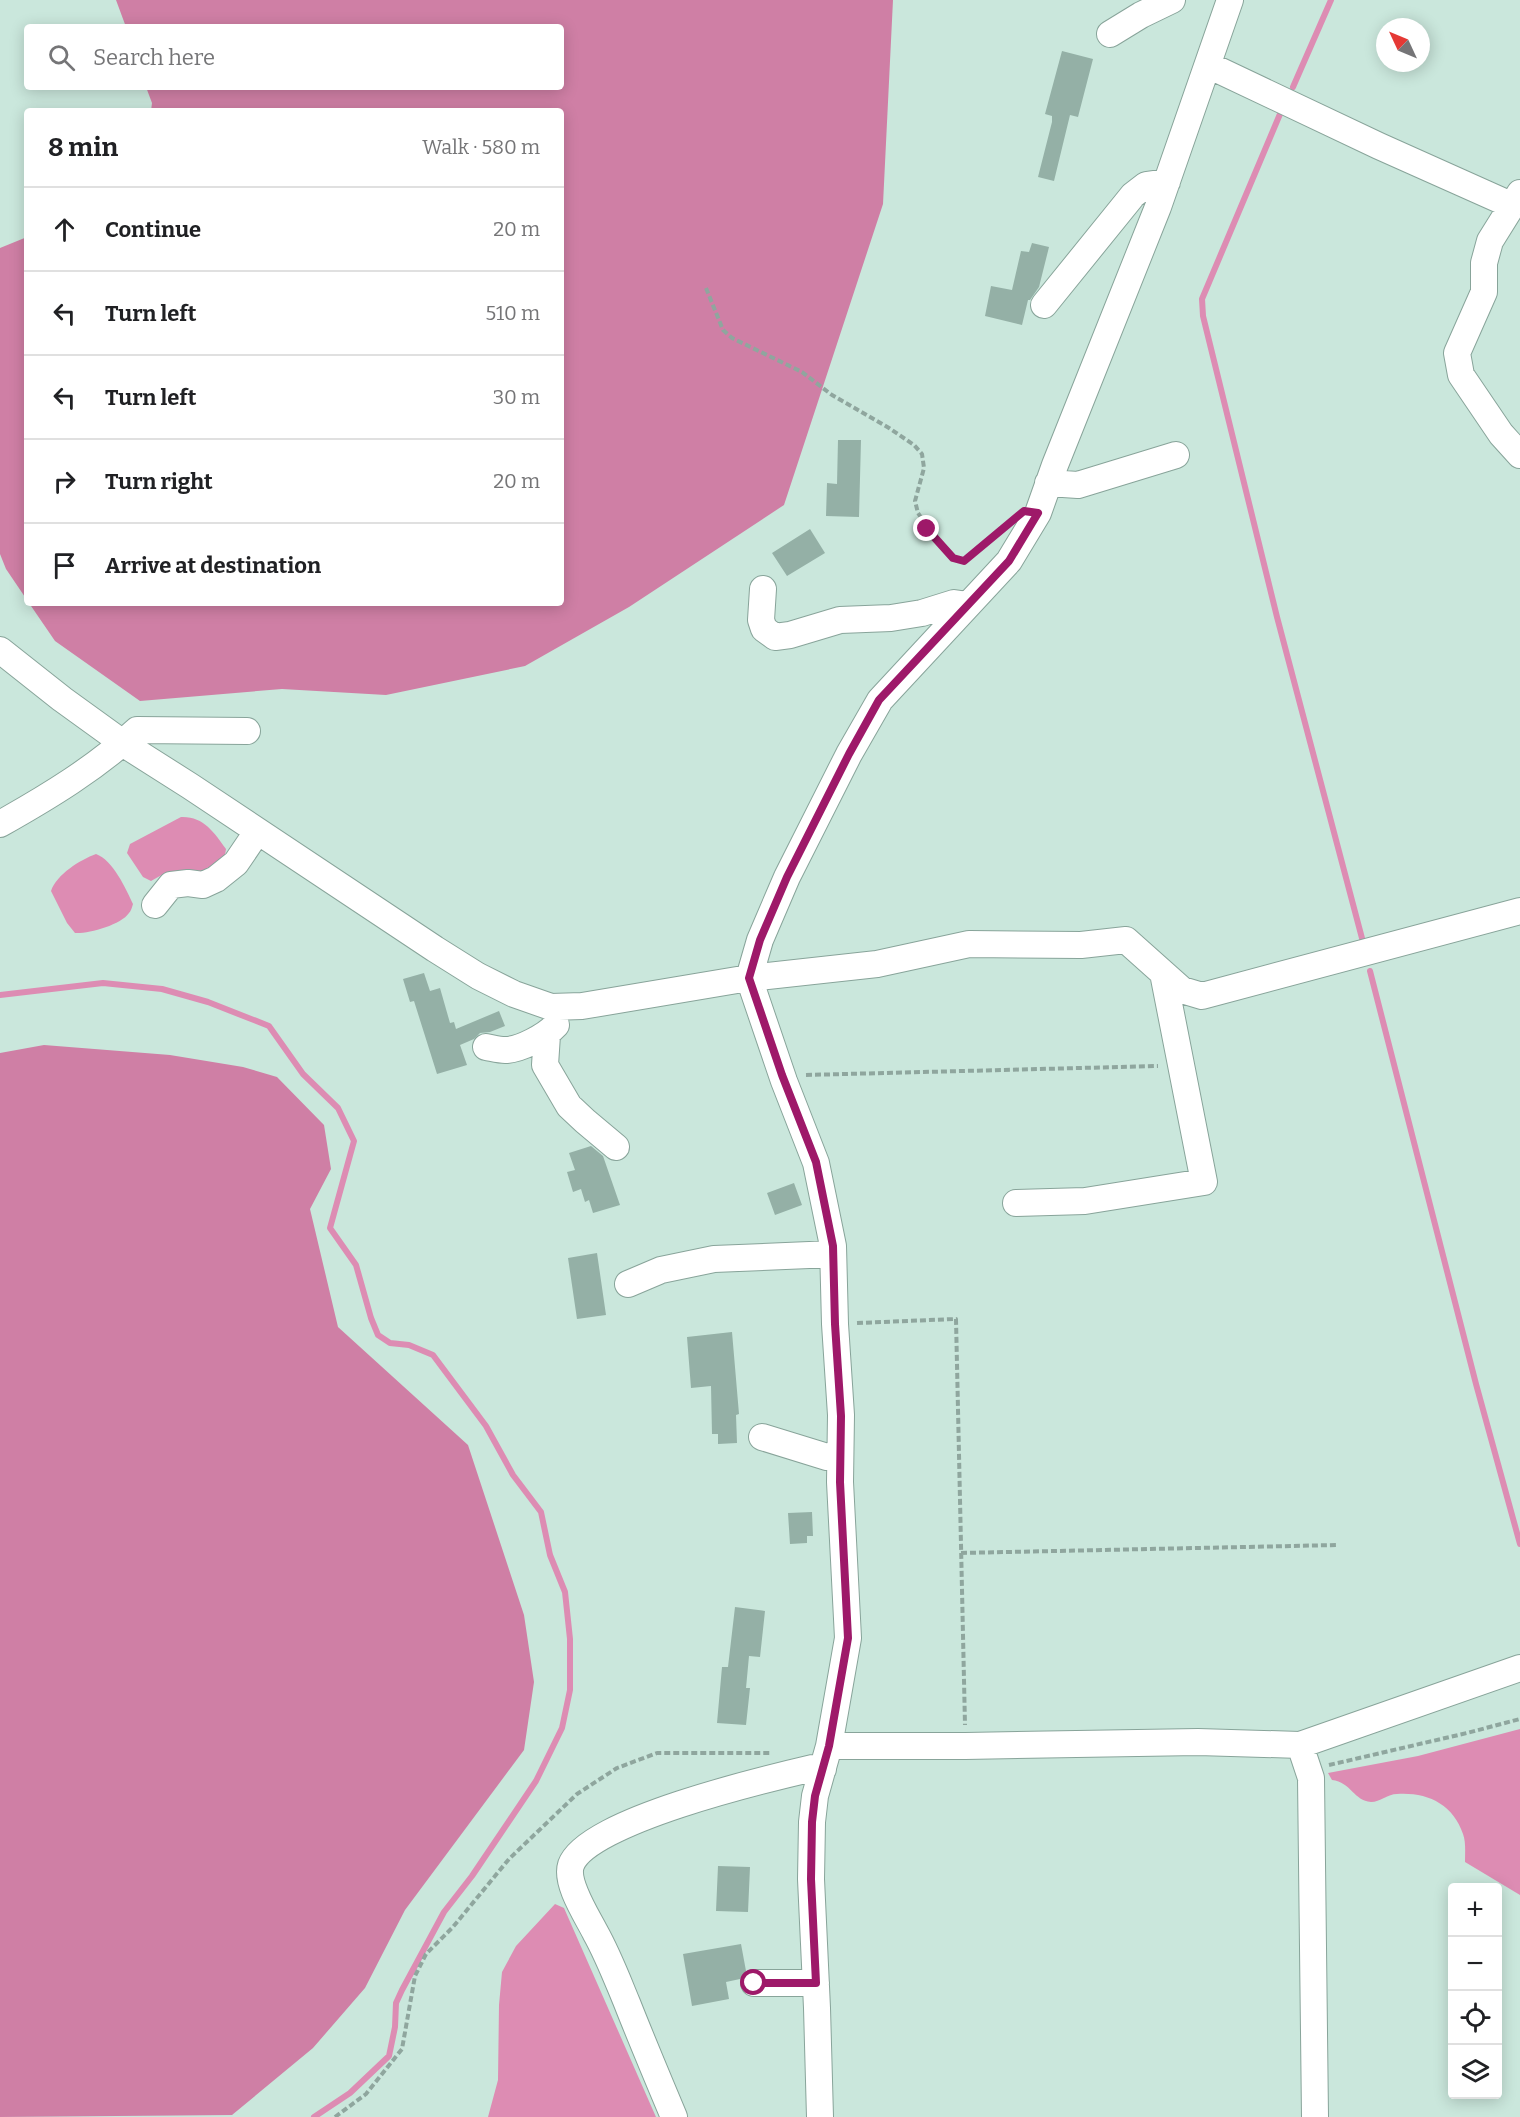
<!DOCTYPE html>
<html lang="en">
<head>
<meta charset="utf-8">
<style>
  :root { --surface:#fff; --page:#f6f6f6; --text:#202124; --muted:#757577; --line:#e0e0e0 }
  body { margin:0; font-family:Bitter,serif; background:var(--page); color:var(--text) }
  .controls { position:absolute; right:18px; bottom:18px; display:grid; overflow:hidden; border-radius:6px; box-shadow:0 3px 15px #0003 }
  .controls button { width:54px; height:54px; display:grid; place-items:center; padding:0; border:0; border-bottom:2px solid var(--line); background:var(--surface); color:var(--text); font:30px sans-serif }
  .compass { position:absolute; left:1376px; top:18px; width:54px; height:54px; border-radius:50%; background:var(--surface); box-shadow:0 3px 15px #0003; rotate:314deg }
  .stop { position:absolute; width:18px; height:18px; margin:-14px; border:4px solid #9e1969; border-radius:50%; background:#fff }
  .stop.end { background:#9e1969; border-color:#fff; box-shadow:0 2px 6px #0008 }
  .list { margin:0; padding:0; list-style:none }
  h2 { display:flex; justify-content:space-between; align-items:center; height:78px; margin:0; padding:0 24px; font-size:26px }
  h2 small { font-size:20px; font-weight:400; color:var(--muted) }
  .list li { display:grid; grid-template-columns:39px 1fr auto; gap:18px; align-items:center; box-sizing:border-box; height:84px; padding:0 24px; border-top:2px solid var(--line) }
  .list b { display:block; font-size:22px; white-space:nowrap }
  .list em { font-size:20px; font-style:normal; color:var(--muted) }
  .icon { flex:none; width:33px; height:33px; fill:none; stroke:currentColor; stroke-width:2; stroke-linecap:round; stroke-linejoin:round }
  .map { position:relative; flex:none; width:1520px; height:2117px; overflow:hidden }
  .search { position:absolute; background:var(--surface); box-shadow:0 3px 15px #0003; left:24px; top:24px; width:540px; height:66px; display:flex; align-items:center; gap:15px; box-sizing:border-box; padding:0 21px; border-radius:6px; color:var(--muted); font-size:22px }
  .panel { position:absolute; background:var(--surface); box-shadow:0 3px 15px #0003; left:24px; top:108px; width:540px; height:498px; border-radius:6px }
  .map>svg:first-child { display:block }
  .forest { fill:#cf7fa5 }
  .water { fill:#dd8cb3 }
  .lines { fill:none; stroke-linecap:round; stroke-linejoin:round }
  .stream { stroke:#dd8cb3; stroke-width:6 }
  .building { fill:#94b0a6 }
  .minor-casing { stroke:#88a49a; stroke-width:28 }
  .path { stroke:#8fa69e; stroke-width:4; stroke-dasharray:6 3; stroke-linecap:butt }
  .minor { stroke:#fff; stroke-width:26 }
  .route { stroke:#9e1969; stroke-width:8 }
</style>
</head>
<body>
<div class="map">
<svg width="1520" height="2117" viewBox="0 0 1520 2117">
  <rect width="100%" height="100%" fill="#cae7dc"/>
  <path class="forest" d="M116 0H893L883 204 784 505 629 607 525 666 386 695 282 689 140 701 55 641 29 603H561V111H151L152 103 146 87H561V27H126Z
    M27 237V600L6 569 0 554V248Z
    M44 1045 170 1055 243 1067 277 1077 324 1125 331 1169 310 1209 338 1327 468 1445 524 1615 534 1682 524 1750 405 1910 365 1988 313 2048 232 2115 0 2117V1053Z"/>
  <path class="water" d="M181 817C203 816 214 832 226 849L225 855 219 863 210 868 196 874 167 872 151 881 143 877 127 853 130 844Z
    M96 854C113 860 126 889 133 904 132 907 131 911 129 913 121 925 88 934 75 933L67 923 51 891C57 874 80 860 96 854Z
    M1520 1729V1895L1465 1862C1465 1853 1466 1842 1463 1834 1453 1804 1427 1792 1397 1794 1388 1794 1380 1802 1371 1802 1354 1801 1351 1782 1332 1780L1328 1773 1418 1756Z
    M555 1904 564 1908 656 2117H488L498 2080 499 2005 502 1972 516 1946Z"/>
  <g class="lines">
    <path class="stream" d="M1293 87 1331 0
      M1280 114 1202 299 1203 316 1277 617 1363 942
      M1370 971 1476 1384 1520 1544
      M0 995 103 983 162 989 208 1002 269 1026 303 1074 338 1108 354 1141 330 1228 356 1265 371 1318 378 1335 390 1343 409 1345 433 1355 486 1426 513 1475 541 1512 550 1555 565 1592 570 1639V1690L562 1728 536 1781 472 1876 444 1912 402 1990 396 2003 395 2027 389 2056 350 2093 314 2117"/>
  </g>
  <path class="building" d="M1062 51 1093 59 1078 117 1070 115 1054 181 1038 177 1052 122V116L1045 114Z
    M1032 243 1049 247 1039 287 1030 300H1028L1022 325 985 316 991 286 1012 290 1021 251 1029 252Z
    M838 440H861L859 517 826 516 827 483 837 484Z
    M810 529 825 553 787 576 772 553Z
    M424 973 430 991 440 988 450 1023 454 1022 456 1029 499 1011 505 1026 490 1032 480 1033 474 1039 460 1045 467 1065 437 1074 414 1001 410 1002 403 979Z
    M591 1146 603 1156 620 1205 593 1213 589 1200 585 1202 581 1189 573 1192 567 1172 575 1170 569 1153Z
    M794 1183 802 1205 775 1215 767 1193Z
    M597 1253 606 1315 577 1319 568 1258Z
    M732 1332 739 1414 736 1415 737 1443 718 1444V1434H712L711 1386 691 1388 687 1337Z
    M812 1512 813 1536H807V1543L790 1544 788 1513Z
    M735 1607 765 1611 760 1657 749 1656 746 1688H750L746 1725 717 1723 722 1667H728Z
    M718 1866 750 1867 748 1912 716 1911Z
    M741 1944 746 1971 740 1979 726 1982 729 1999 692 2006 683 1954Z"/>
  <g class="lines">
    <defs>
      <path id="minor" d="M1110 34 1141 15 1172 0
        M1208 65 1379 146 1511 205
        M1520 193 1490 241 1484 263V292L1457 353 1461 375 1501 434 1520 455
        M1044 305 1133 195 1146 185 1167 182
        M1048 483 1078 485 1176 455
        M763 589 761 620 764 629 775 637 790 635 840 620 891 618 922 613 954 603 968 605
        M0 650 62 699 127 746 190 786 435 949 478 976 514 994 551 1007 582 1006 749 978 877 964 969 944 1081 945 1126 940 1182 990 1202 996 1520 911
        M0 824C48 797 96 768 137 730L247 731
        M155 905 171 885 188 883 203 885 216 879 236 863 257 832
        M547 1035 545 1065 569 1106 585 1121 616 1147
        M486 1047C492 1048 499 1050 505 1050 520 1050 546 1036 556 1025
        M1016 1203 1085 1201 1204 1182 1163 973
        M628 1284 661 1270 714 1259 833 1254
        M762 1437 827 1457H840
        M1300 1745 1311 1778 1315 2117
        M829 1746H965L1198 1742 1300 1745 1520 1668
        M754 1983H816
        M674 2117C658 2079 642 2041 627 2003 617 1979 608 1955 595 1932 587 1916 565 1883 571 1865 587 1821 766 1779 813 1768L823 1769
        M820 2117 817 2008 811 1879 812 1822 815 1796 829 1746 848 1638 840 1482 841 1415 835 1324 833 1246 816 1163 784 1081 749 978 760 940 787 877 849 754 880 700 1009 561 1038 513 1055 465 1158 207 1230 0"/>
    </defs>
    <use href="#minor" class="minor-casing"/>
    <path class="path" d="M706 288 723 330 732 338 802 372 832 395 889 428 914 445 922 454 924 468 915 501 918 513 940 545 953 558 964 561 1000 530
      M806 1075 1158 1066
      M857 1323 956 1319 965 1725
      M961 1553 1338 1545
      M1329 1765 1467 1733 1520 1719
      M335 2117 366 2094 402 2049 415 1976 426 1954 453 1927 509 1859 577 1794 617 1768 657 1753H771"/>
    <use href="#minor" class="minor"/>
  </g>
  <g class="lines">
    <path class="route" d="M754 1983H816L811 1879 812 1822 815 1796 829 1746 848 1638 840 1482 841 1416 835 1324 833 1246 816 1162 782 1075 749 978 760 940 787 877 849 754 879 700 1009 561 1038 513 1024 511 964 561 953 558 927 529"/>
  </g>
</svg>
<div class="controls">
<button>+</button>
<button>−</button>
<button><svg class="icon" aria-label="locate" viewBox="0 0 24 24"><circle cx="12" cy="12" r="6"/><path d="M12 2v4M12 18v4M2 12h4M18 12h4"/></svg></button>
<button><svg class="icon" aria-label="layers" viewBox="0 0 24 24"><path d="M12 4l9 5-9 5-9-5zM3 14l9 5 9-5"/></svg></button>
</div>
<svg class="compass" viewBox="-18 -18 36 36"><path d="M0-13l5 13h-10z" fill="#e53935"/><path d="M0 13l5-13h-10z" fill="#757577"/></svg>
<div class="stop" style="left:754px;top:1983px"></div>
<div class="stop end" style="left:927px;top:529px"></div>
<div class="search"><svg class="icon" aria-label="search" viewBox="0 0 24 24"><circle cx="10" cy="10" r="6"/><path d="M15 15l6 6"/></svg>Search here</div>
<section class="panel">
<h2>8 min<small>Walk · 580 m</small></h2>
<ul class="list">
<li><svg class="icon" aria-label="ahead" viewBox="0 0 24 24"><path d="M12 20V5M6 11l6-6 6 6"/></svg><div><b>Continue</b></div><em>20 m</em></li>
<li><svg class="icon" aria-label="left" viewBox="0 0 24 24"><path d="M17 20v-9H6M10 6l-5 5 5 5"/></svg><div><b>Turn left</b></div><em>510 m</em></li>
<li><svg class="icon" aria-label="left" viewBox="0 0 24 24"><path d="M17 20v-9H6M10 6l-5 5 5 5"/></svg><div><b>Turn left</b></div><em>30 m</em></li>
<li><svg class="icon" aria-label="right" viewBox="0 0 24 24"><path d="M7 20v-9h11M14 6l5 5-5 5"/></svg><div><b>Turn right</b></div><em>20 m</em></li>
<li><svg class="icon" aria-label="arrive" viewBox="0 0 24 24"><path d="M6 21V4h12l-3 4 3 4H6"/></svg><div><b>Arrive at destination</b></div></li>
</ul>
</section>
</div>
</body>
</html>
